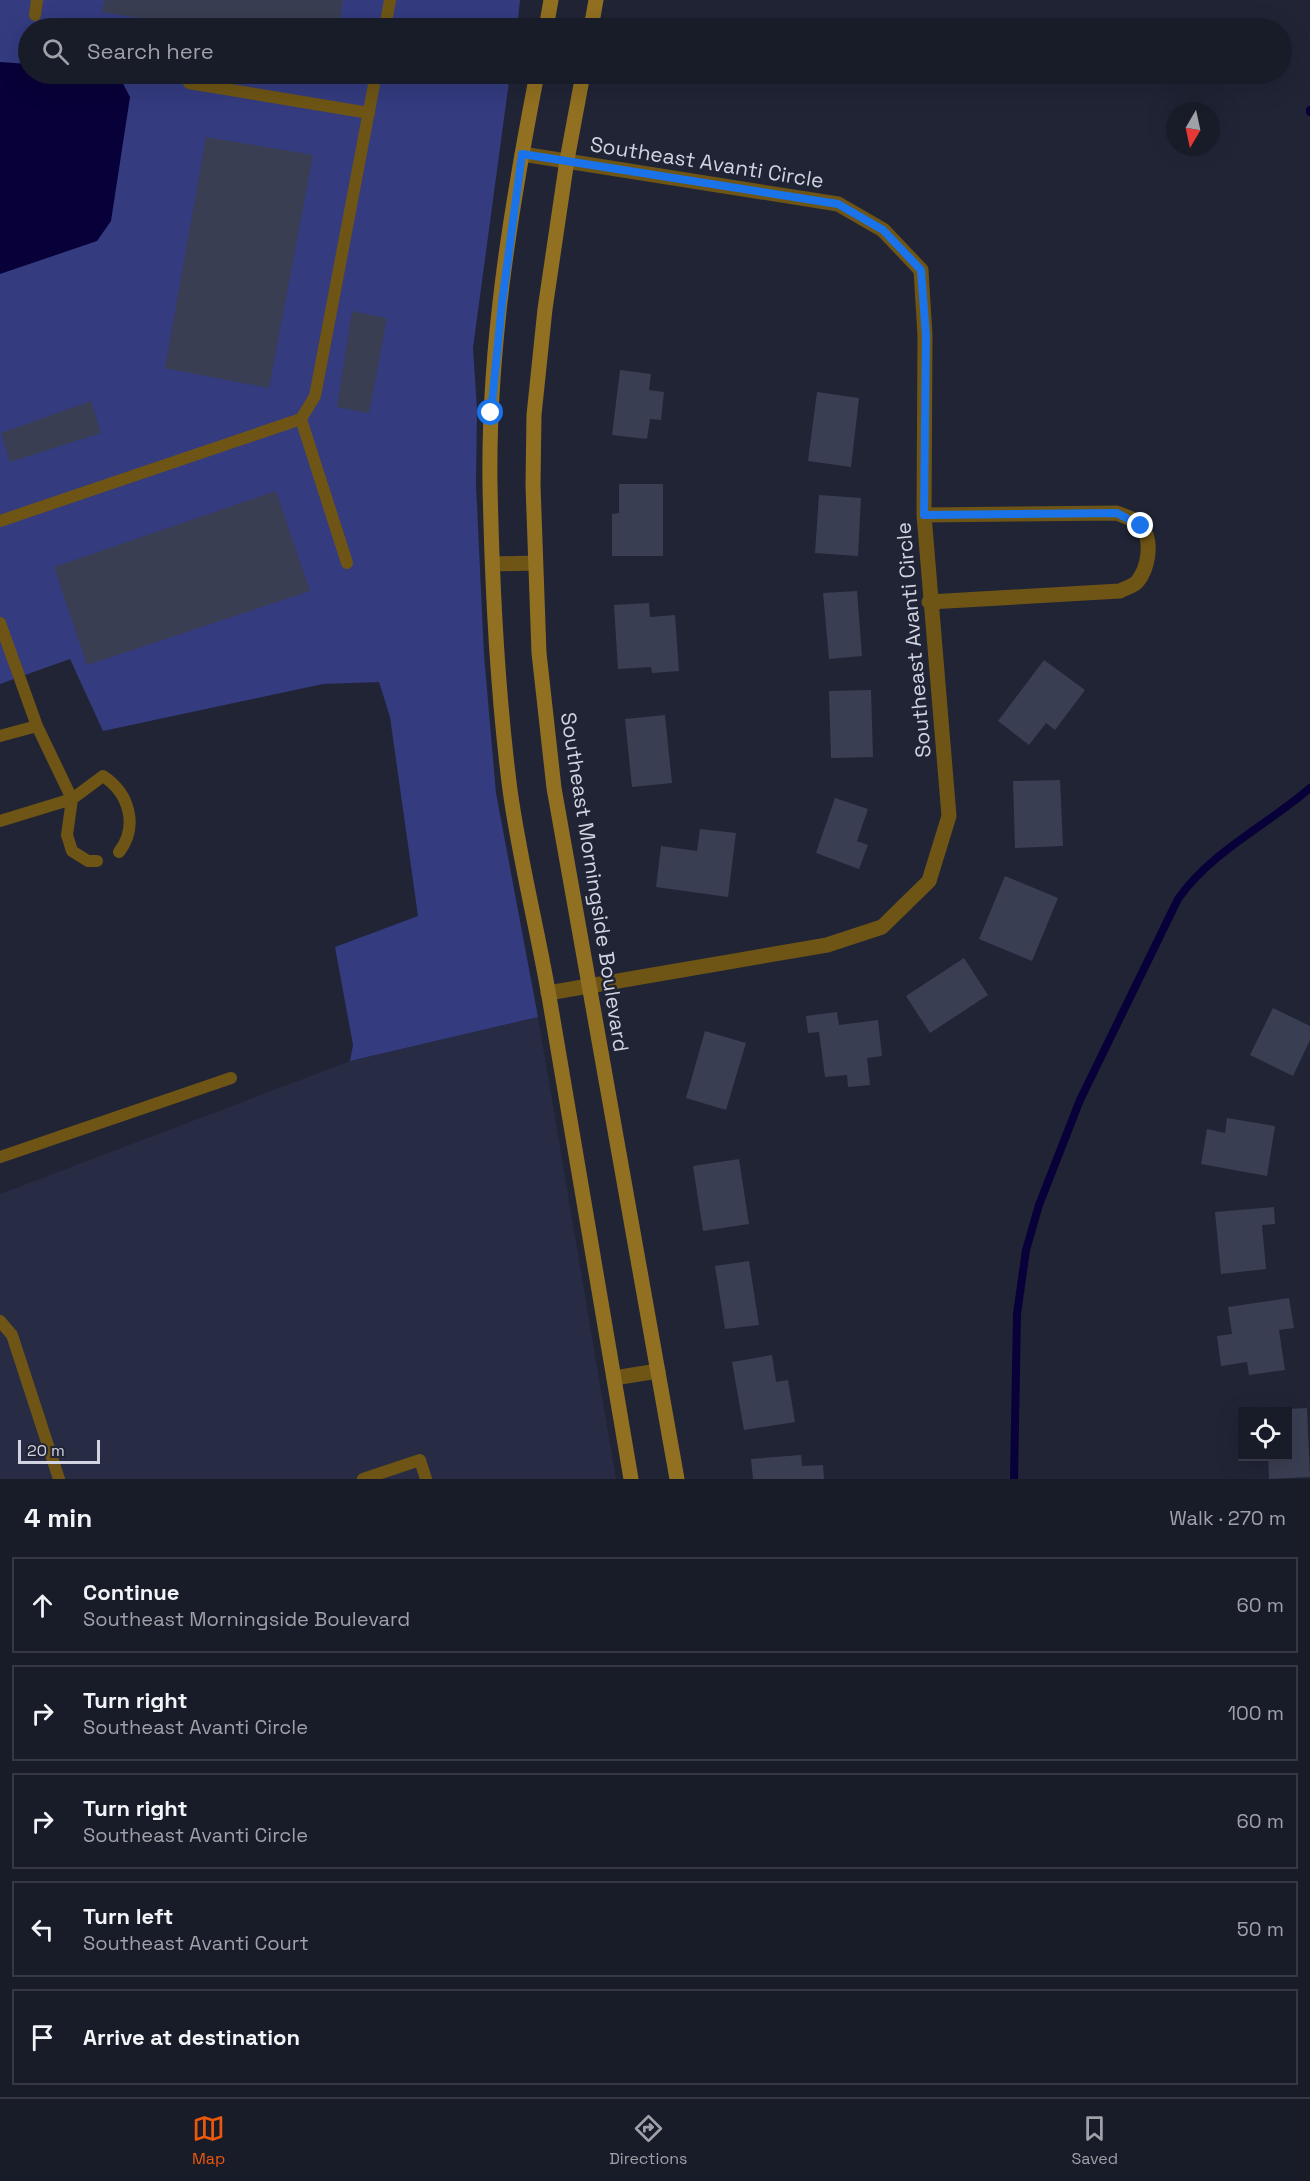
<!DOCTYPE html>
<html lang="en">
<head>
<meta charset="utf-8">
<style>
  :root { --surface:#181b28; --page:#212430; --text:#f1f3f6; --muted:#9fa1a8; --line:#363945; --accent:#ea580c }
  body { margin:0; font-family:"Space Grotesk",sans-serif; background:var(--page); color:var(--text) }
  .controls { position:absolute; right:18px; bottom:18px; display:grid; overflow:hidden; border-radius:0px; box-shadow:0 6px 24px #0002 }
  .controls button { width:54px; height:54px; display:grid; place-items:center; padding:0; border:0; border-bottom:2px solid var(--line); background:var(--surface); color:var(--text); font:30px sans-serif }
  .compass { position:absolute; left:1166px; top:102px; width:54px; height:54px; border-radius:50%; background:var(--surface); box-shadow:0 6px 24px #0002; rotate:189deg }
  .scale { position:absolute; left:18px; bottom:15px; width:82px; box-sizing:border-box; padding-left:6px; border:3px solid #d1d4e0; border-top:0; font-size:16px; line-height:21px; white-space:nowrap; color:#d1d4e0; -webkit-text-stroke:4px #202435; paint-order:stroke }
  .stop { position:absolute; width:18px; height:18px; margin:-14px; border:4px solid #1a73e8; border-radius:50%; background:#fff }
  .stop.end { background:#1a73e8; border-color:#fff; box-shadow:0 2px 6px #0008 }
  .list { margin:0; padding:0; list-style:none }
  h2 { display:flex; justify-content:space-between; align-items:center; height:78px; margin:0; padding:0 24px; font-size:26px }
  h2 small { font-size:20px; font-weight:400; color:var(--muted) }
  .list li { display:grid; grid-template-columns:39px 1fr auto; gap:18px; align-items:center; box-sizing:border-box; height:96px; margin:0 12px 12px; padding:0 12px; border:2px solid var(--line); border-radius:0px }
  .list b { display:block; font-size:22px; white-space:nowrap }
  .list p { margin:0; font-size:20px; white-space:nowrap; color:var(--muted) }
  .list em { font-size:20px; font-style:normal; color:var(--muted) }
  .icon { flex:none; width:33px; height:33px; fill:none; stroke:currentColor; stroke-width:2; stroke-linecap:round; stroke-linejoin:round }
  .map { position:relative; flex:none; width:1310px; height:1479px; overflow:hidden }
  .search { position:absolute; background:var(--surface); box-shadow:0 6px 24px #0002; left:18px; right:18px; top:18px; height:66px; display:flex; align-items:center; gap:15px; box-sizing:border-box; padding:0 21px; border-radius:33px; color:var(--muted); font-size:22px }
  .sheet { height:618px; background:var(--surface) }
  nav { display:flex; justify-content:space-around; align-items:center; box-sizing:border-box; height:84px; border-top:2px solid var(--line); background:var(--surface); font-size:16px; color:var(--muted) }
  nav a { display:grid; justify-items:center; gap:3px }
  nav .on { color:var(--accent) }
  .map>svg:first-child { display:block }
  .built { fill:#272b43 }
  .green { fill:#343b7f }
  .water { fill:#080039 }
  .lines { fill:none; stroke-linecap:round; stroke-linejoin:round }
  .stream { stroke:#080039; stroke-width:8 }
  .building { fill:#3a3e52 }
  .lane { stroke:#6e5515; stroke-width:12 }
  .street { stroke:#6e5515; stroke-width:15 }
  .secondary { stroke:#917021; stroke-width:15 }
  .route { stroke:#1a73e8; stroke-width:8 }
  .labels { text-anchor:middle; dominant-baseline:central; stroke-width:5; stroke-linejoin:round; paint-order:stroke }
  .street-label { font-size:21px; fill:#d1d4e0; stroke:#202435 }
</style>
</head>
<body>
<div class="map">
<svg width="1310" height="1479" viewBox="0 0 1310 1479">
  <rect width="100%" height="100%" fill="#202435"/>
  <path class="built" d="M538 1017 616 1479H0V1194L350 1061Z"/>
  <path class="green" d="M0 0H520L517 28H28V74H510L473 348 477 409 476 484 484 655 496 793 538 1017 350 1061 353 1045 335 947 418 916 390 717 379 682 323 684 103 731 70 659 0 684Z"/>
  <path class="water" d="M0 62 28 64V74H118L130 97 111 221 97 241 0 274Z"/>
  <g class="lines">
    <path class="stream" d="M1310 110V112
      M1014 1479 1017 1314 1026 1250 1039 1205 1080 1100 1178 899C1212 851 1266 826 1310 788"/>
  </g>
  <path class="building" d="M104 0H343L338 28H200L102 12Z
    M206 137 313 155 269 388 165 368Z
    M352 311 387 318 369 413 337 407Z
    M620 370 651 374 649 390 664 392 661 420 650 419 647 439 612 435Z
    M817 392 859 398 851 467 808 461Z
    M91 401 101 433 10 462 1 433Z
    M619 484H663V556H612V514L619 513Z
    M276 491 310 591 87 665 54 567Z
    M819 495 861 498 858 556 815 553Z
    M857 591 862 656 829 659 823 593Z
    M649 603 650 617 675 615 679 671 652 673 651 667 618 669 614 605Z
    M1044 660 1085 690 1055 730 1046 723 1029 745 998 721Z
    M871 690 873 757 831 758 829 691Z
    M665 715 672 783 632 787 625 719Z
    M1060 780 1063 846 1015 848 1013 781Z
    M835 798 868 809 857 841 868 845 859 869 816 853Z
    M700 829 736 833 728 897 656 887 661 846 697 851Z
    M1005 876 1058 898 1032 961 979 939Z
    M964 958 988 995 930 1033 906 996Z
    M1273 1008 1310 1026V1040L1293 1076 1250 1055Z
    M837 1012 839 1025 878 1020 882 1056 867 1058 870 1085 848 1087 847 1075 825 1077 819 1032 808 1033 806 1016Z
    M705 1031 746 1043 726 1110 686 1098Z
    M1227 1118 1275 1126 1267 1176 1201 1164 1207 1129 1225 1133Z
    M739 1159 749 1224 703 1231 693 1166Z
    M1274 1207 1275 1224 1262 1225 1266 1269 1221 1274 1215 1212Z
    M749 1261 759 1325 725 1329 715 1266Z
    M1289 1298 1294 1328 1279 1330 1285 1370 1249 1375 1247 1362 1221 1366 1217 1336 1232 1334 1228 1307Z
    M772 1355 776 1382 788 1380 795 1422 744 1430 732 1362Z
    M1307 1408 1310 1477 1269 1479 1268 1456H1288V1412L1268 1410Z
    M801 1455 802 1466 823 1465 824 1479H753L751 1459Z"/>
  <g class="lines">
    <path class="lane" d="M35 15 37 0
      M385 28 390 0
      M189 83 369 113
      M301 419 315 396 376 74
      M0 521 301 419 347 563
      M0 623 37 726
      M0 736 37 726 72 799 67 835 72 851 88 861H97
      M0 821 72 799 103 776C129 793 139 826 119 852
      M0 1157 231 1078
      M0 1321 12 1335 59 1479
      M363 1479 420 1460 426 1479"/>
    <path class="street" d="M522 154 838 204 883 230 921 270 925 336 924 515 949 816 929 881 882 927 827 945 548 993
      M924 515 1117 513C1126 517 1137 520 1142 527 1153 542 1148 569 1137 582 1133 586 1126 588 1120 591L929 602
      M493 564 535 563
      M614 1378 658 1371"/>
    <path class="secondary" d="M546 28 551 0
      M591 28 596 0
      M537 74C511 207 488 347 490 484 492 586 497 689 510 790 520 863 539 935 551 1008 578 1165 605 1322 631 1479
      M583 74 567 160 545 309 534 415 533 485 539 653 554 788 677 1479"/>
  </g>
  <g class="lines">
    <path class="route" d="M491 413 502 303 522 154 838 204 883 230 921 270 926 336 924 515 1117 513 1141 526"/>
  </g>
  <g class="labels">
    <g class="street-label">
      <text transform="translate(707 162) rotate(9)">Southeast Avanti Circle</text>
      <text transform="translate(913 640) rotate(-95)">Southeast Avanti Circle</text>
      <text transform="translate(595 882) rotate(81)">Southeast Morningside Boulevard</text>
    </g>
  </g>
</svg>
<div class="controls">
<button><svg class="icon" aria-label="locate" viewBox="0 0 24 24"><circle cx="12" cy="12" r="6"/><path d="M12 2v4M12 18v4M2 12h4M18 12h4"/></svg></button>
</div>
<svg class="compass" viewBox="-18 -18 36 36"><path d="M0-13l5 13h-10z" fill="#e53935"/><path d="M0 13l5-13h-10z" fill="#9fa1a8"/></svg>
<div class="scale">20 m</div>
<div class="stop" style="left:491px;top:413px"></div>
<div class="stop end" style="left:1141px;top:526px"></div>
<div class="search"><svg class="icon" aria-label="search" viewBox="0 0 24 24"><circle cx="10" cy="10" r="6"/><path d="M15 15l6 6"/></svg>Search here</div>
</div>
<section class="sheet">
<h2>4 min<small>Walk · 270 m</small></h2>
<ul class="list">
<li><svg class="icon" aria-label="ahead" viewBox="0 0 24 24"><path d="M12 20V5M6 11l6-6 6 6"/></svg><div><b>Continue</b><p>Southeast Morningside Boulevard</p></div><em>60 m</em></li>
<li><svg class="icon" aria-label="right" viewBox="0 0 24 24"><path d="M7 20v-9h11M14 6l5 5-5 5"/></svg><div><b>Turn right</b><p>Southeast Avanti Circle</p></div><em>100 m</em></li>
<li><svg class="icon" aria-label="right" viewBox="0 0 24 24"><path d="M7 20v-9h11M14 6l5 5-5 5"/></svg><div><b>Turn right</b><p>Southeast Avanti Circle</p></div><em>60 m</em></li>
<li><svg class="icon" aria-label="left" viewBox="0 0 24 24"><path d="M17 20v-9H6M10 6l-5 5 5 5"/></svg><div><b>Turn left</b><p>Southeast Avanti Court</p></div><em>50 m</em></li>
<li><svg class="icon" aria-label="arrive" viewBox="0 0 24 24"><path d="M6 21V4h12l-3 4 3 4H6"/></svg><div><b>Arrive at destination</b></div></li>
</ul>
</section>
<nav>
<a class="on"><svg class="icon" aria-label="map" viewBox="0 0 24 24"><path d="M3 6l6-2 6 2 6-2v14l-6 2-6-2-6 2zM9 4v14M15 6v14"/></svg>Map</a>
<a><svg class="icon" aria-label="directions" viewBox="0 0 24 24"><path d="M12 3l9 9-9 9-9-9zM9 14v-3h6M13 9l2 2-2 2"/></svg>Directions</a>
<a><svg class="icon" aria-label="saved" viewBox="0 0 24 24"><path d="M7 4h10v16l-5-4-5 4z"/></svg>Saved</a>
</nav>
</body>
</html>
